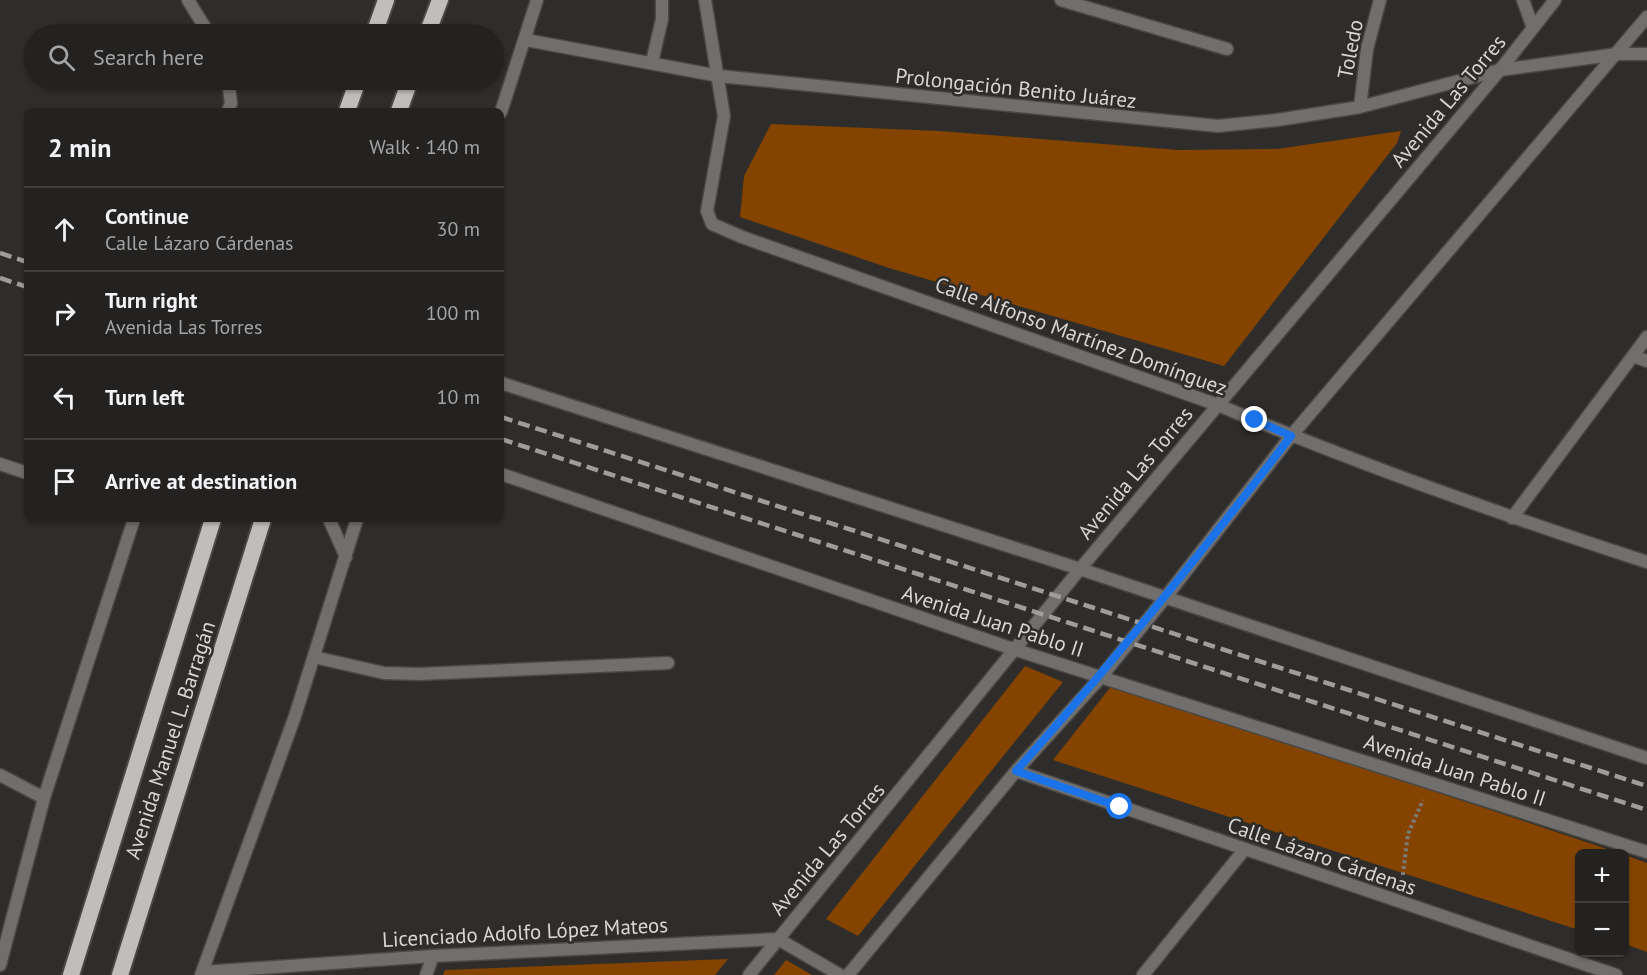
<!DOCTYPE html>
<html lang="en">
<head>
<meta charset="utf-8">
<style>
  :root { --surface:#232220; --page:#2f2f2d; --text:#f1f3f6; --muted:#a3a4a5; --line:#403f3e }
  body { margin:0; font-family:"PT Sans",sans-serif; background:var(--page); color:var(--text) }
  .controls { position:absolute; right:18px; bottom:18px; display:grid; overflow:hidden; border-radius:9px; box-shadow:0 2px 4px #0004 }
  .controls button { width:54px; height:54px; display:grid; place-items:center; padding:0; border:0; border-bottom:2px solid var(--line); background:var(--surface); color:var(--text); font:30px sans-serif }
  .stop { position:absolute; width:18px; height:18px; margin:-14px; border:4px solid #1a73e8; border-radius:50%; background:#fff }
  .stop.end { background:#1a73e8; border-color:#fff; box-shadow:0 2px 6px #0008 }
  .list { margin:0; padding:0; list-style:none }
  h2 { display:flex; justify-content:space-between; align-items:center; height:78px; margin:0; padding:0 24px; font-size:26px }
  h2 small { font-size:20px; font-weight:400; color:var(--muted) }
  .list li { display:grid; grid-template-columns:39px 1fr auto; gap:18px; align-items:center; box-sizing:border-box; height:84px; padding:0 24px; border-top:2px solid var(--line) }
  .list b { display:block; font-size:22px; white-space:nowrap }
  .list p { margin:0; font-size:20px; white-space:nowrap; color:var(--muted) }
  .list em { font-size:20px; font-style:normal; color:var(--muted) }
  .icon { flex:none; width:33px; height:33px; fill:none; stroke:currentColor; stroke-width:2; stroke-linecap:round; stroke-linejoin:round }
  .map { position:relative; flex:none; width:1647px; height:975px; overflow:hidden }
  .search { position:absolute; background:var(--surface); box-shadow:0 2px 4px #0004; left:24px; top:24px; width:480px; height:66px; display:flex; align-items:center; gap:15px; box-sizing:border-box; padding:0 21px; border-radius:33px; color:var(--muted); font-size:22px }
  .panel { position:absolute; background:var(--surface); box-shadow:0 2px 4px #0004; left:24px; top:108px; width:480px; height:414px; border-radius:9px }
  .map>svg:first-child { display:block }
  .green { fill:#844400 }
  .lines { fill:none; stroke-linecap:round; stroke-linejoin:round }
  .service-casing { stroke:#4a4846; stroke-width:15 }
  .minor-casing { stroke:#4a4846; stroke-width:15 }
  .tertiary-casing { stroke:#4a4846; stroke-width:15 }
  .trunk-casing { stroke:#4a4846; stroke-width:20 }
  .path { stroke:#7d7b7a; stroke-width:4; stroke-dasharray:3 3; stroke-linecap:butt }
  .service { stroke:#706f6e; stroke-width:12 }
  .minor { stroke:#706f6e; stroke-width:12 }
  .tertiary { stroke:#706f6e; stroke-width:12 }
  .trunk { stroke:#c0bdbb; stroke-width:16 }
  .rail { stroke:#9e9d9b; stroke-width:4.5; stroke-dasharray:12 6; stroke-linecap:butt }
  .route { stroke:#1a73e8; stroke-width:8 }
  .labels { text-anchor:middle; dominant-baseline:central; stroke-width:5; stroke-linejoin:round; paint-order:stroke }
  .street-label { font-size:21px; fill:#d7d6d5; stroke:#2f2d2b }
</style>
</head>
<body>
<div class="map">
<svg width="1647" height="975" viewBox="0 0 1647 975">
  <rect width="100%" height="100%" fill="#2f2d2b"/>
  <path class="green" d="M771 124 939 131 1178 150 1277 149 1401 131 1397 143 1224 366 889 268 740 217 744 176Z
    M1025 666 1063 682 858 936 826 919Z
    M1113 684 1619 853 1580 854 1579 930 1053 760Z
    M1625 855 1647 863V952L1625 944Z
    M728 959 715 975H443L445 970Z
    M786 960 812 975H774Z"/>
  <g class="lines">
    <defs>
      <path id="service" d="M1523 0 1533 28
        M314 657 384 673 419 674 668 663"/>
      <path id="minor" d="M705 0 724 116 707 211 712 224 742 237 1218 405C1358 464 1502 515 1647 562
        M1061 0 1227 49
        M526 40 719 76 1218 126 1277 120 1360 107 1500 70 1618 54H1647
        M652 62 662 19V0
        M1360 107 1367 49 1380 0
        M1633 356 1647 361
        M1512 518 1647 337
        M0 775 44 798
        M203 972 433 956 778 939 840 975
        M426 975 433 956
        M1143 975 1244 850"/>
      <path id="tertiary" d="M188 0 209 34
        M228 80 231 103 228 111
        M501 112 537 0
        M501 383 1080 569 1647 758
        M0 464 27 473
        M501 474 1016 650 1647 852
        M329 519 346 557
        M1016 771 1616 975
        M0 965 44 798 134 519
        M201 975 295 716 357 519
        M749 975 1080 569 1500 70 1555 0
        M848 975 1016 771 1101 677 1165 598 1291 436 1647 17"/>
      <path id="trunk" d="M374 34 386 0
        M427 34 440 0
        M347 111 358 80
        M399 111 410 80
        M71 975 213 519
        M120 975 263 519"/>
    </defs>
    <use href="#service" class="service-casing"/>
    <use href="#minor" class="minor-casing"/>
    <use href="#tertiary" class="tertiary-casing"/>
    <use href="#trunk" class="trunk-casing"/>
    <path class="path" d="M1402 881 1408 834 1423 800"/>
    <use href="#service" class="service"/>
    <use href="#minor" class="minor"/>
    <use href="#tertiary" class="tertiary"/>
    <use href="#trunk" class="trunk"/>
    <path class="rail" d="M0 253 27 262
      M0 278 27 287
      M501 417 1647 786
      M501 439 1647 810"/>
  </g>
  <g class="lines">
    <path class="route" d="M1120 807 1016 771C1113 663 1203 551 1291 436L1255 420"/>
  </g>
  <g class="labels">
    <g class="street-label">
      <text transform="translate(1350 49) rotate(-79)">Toledo</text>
      <text transform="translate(1016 88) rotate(6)">Prolongación Benito Juárez</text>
      <text transform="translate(1448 101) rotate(-50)">Avenida Las Torres</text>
      <text transform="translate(1081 336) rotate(20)">Calle Alfonso Martínez Domínguez</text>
      <text transform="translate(1135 473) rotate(-50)">Avenida Las Torres</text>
      <text transform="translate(993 621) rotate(18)">Avenida Juan Pablo II</text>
      <text transform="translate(170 740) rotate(-72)">Avenida Manuel L. Barragán</text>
      <text transform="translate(1455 770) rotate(18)">Avenida Juan Pablo II</text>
      <text transform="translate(827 849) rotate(-50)">Avenida Las Torres</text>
      <text transform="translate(1322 856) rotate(19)">Calle Lázaro Cárdenas</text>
      <text transform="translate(525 932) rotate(-3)">Licenciado Adolfo López Mateos</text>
    </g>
  </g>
</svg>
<div class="controls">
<button>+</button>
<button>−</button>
</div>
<div class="stop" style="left:1120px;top:807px"></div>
<div class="stop end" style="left:1255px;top:420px"></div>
<div class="search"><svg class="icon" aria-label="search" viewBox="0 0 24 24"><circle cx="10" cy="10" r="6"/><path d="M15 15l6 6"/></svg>Search here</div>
<section class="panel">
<h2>2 min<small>Walk · 140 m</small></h2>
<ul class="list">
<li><svg class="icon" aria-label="ahead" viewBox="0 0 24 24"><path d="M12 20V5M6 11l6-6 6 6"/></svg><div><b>Continue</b><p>Calle Lázaro Cárdenas</p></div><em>30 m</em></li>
<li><svg class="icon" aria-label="right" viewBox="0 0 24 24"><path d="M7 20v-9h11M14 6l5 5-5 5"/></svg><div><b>Turn right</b><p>Avenida Las Torres</p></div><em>100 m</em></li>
<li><svg class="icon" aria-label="left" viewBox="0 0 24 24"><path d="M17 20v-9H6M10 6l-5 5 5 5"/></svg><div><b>Turn left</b></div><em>10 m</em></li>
<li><svg class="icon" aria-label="arrive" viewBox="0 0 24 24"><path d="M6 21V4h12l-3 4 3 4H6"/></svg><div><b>Arrive at destination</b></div></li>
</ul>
</section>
</div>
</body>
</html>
